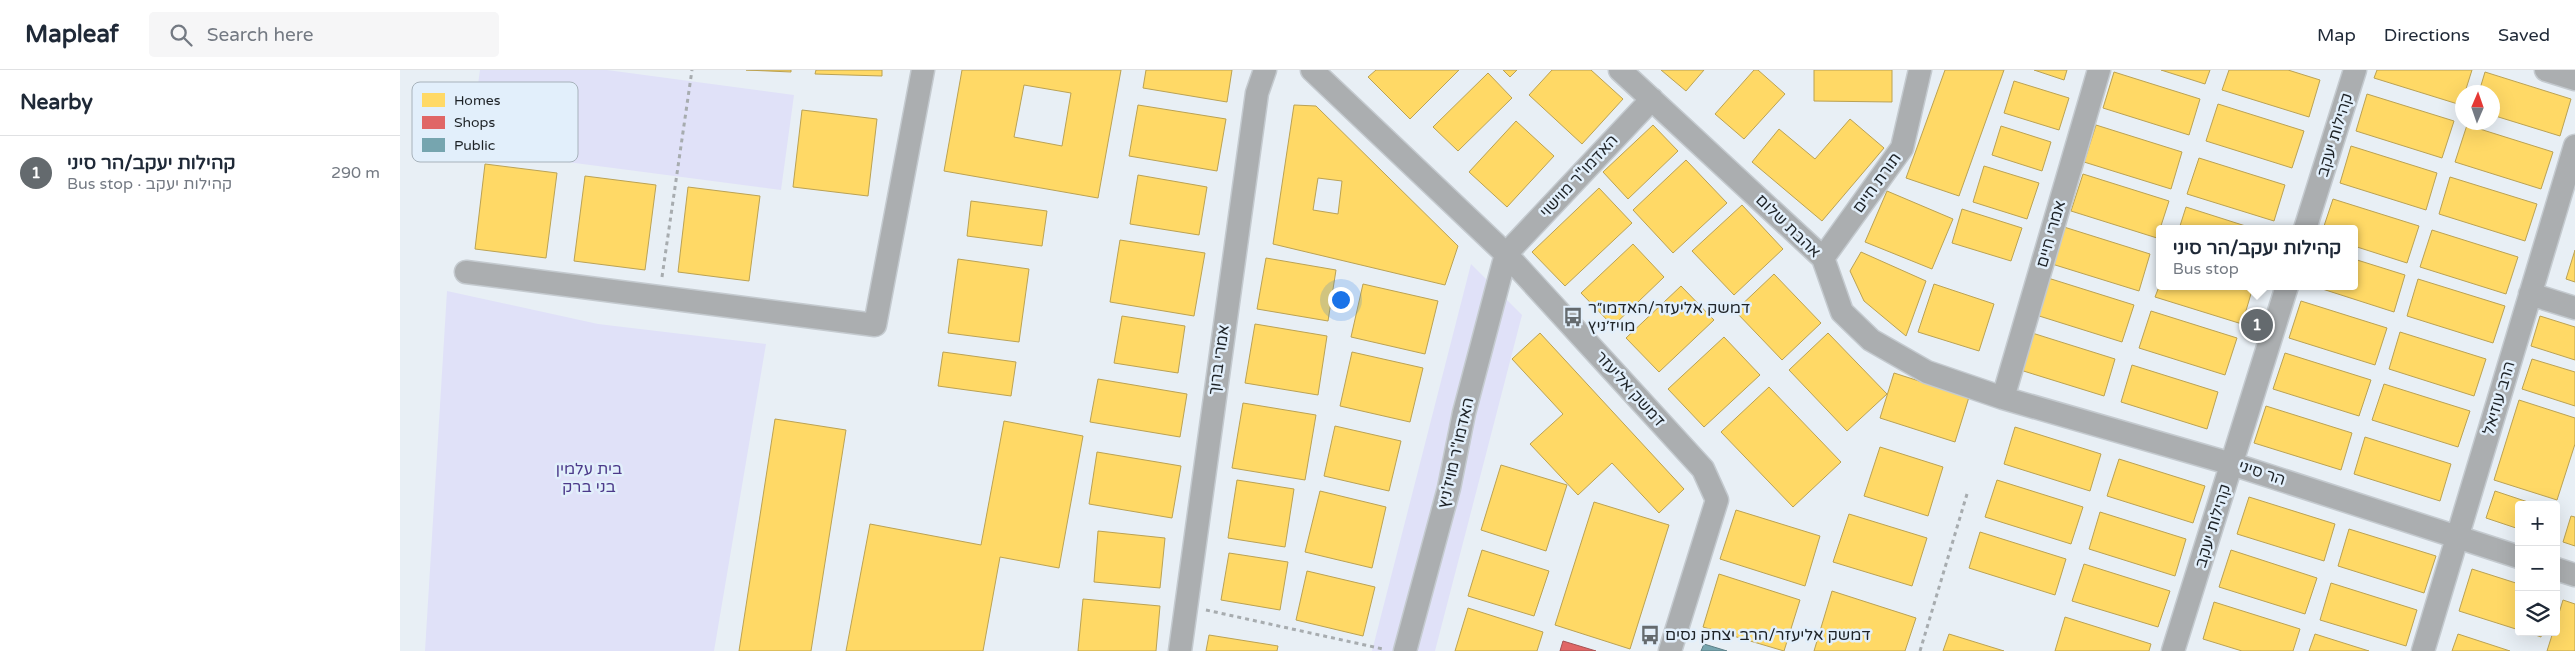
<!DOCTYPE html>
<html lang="en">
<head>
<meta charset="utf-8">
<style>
  :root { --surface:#fff; --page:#f6f6f7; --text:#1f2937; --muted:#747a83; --line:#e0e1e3; --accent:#646a6e }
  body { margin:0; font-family:"Varela Round","Noto Sans Hebrew",sans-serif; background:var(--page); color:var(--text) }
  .controls { position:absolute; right:15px; bottom:15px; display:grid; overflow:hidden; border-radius:5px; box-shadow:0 5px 20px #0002 }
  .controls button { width:45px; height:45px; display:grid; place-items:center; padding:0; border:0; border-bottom:1px solid var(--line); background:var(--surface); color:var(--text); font:25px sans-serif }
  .compass { position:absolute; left:2055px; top:15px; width:45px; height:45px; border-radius:50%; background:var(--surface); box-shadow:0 5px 20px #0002; rotate:2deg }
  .you { position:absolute; left:940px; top:229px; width:18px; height:18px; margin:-12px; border:4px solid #fff; border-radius:50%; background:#1a73e8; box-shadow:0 0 0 8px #1a73e833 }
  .badge { display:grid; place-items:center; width:32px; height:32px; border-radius:50%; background:var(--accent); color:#fff; font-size:16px; font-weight:700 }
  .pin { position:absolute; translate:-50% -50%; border:2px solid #fff; box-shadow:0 1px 5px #0006 }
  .popup { position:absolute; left:1756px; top:155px; width:202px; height:65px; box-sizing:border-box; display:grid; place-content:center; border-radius:5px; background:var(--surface); filter:drop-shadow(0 1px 4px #0005); font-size:16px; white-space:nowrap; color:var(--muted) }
  .popup b { font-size:19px; color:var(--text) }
  .popup::after { content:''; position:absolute; left:50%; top:100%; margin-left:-10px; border:10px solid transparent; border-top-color:var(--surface) }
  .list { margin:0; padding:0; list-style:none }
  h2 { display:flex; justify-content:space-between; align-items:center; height:65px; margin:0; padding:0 20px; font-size:21px }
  h2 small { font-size:16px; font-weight:400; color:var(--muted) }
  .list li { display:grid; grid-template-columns:32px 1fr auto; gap:15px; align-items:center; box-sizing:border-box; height:75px; padding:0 20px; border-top:1px solid var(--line) }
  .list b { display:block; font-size:19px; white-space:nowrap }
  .list p { margin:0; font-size:16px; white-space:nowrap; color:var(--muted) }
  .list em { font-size:16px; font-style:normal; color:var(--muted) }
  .icon { flex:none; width:28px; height:28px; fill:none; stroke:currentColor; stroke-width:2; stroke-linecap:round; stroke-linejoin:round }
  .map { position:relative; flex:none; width:2175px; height:581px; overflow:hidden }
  header { display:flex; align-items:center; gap:30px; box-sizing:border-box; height:70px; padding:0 25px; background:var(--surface); border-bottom:1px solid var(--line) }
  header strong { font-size:24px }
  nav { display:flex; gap:28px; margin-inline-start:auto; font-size:18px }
  .search { width:350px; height:45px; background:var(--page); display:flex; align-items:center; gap:12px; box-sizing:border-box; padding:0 18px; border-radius:5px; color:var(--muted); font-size:19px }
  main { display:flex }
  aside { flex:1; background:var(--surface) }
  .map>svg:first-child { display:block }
  .green { fill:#e0e1f8 }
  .homes { fill:#ffd966; stroke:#bba253; fill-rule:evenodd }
  .shops { fill:#e06666; stroke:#a65253 }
  .public { fill:#76a5af; stroke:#5b7e86 }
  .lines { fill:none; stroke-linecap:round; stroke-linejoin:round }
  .street-casing { stroke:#c4cacf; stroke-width:25 }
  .path { stroke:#a7acaf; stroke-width:3; stroke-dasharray:4 4; stroke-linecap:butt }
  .street { stroke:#abaeb0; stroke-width:22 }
  .labels { text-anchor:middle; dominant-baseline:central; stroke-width:5; stroke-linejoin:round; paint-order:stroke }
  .street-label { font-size:16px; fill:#1d2226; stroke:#e2effb }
  .poi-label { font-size:16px; fill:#1d2226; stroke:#e2effb; text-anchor:start }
  .park-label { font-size:16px; fill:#4c3a8a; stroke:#e2effb }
  .key { fill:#e2effb; stroke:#a7b2bb; stroke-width:1 }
  .key-label { font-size:14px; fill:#1d2226 }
</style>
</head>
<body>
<header>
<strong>Mapleaf</strong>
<div class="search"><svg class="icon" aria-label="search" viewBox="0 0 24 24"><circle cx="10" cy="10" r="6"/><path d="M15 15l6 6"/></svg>Search here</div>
<nav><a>Map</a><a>Directions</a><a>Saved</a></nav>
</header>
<main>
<aside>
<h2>Nearby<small></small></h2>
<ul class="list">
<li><span class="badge">1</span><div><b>קהילות יעקב/הר סיני</b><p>Bus stop · קהילות יעקב</p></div><em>290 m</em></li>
</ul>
</aside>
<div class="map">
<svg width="2175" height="581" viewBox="0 0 2175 581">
  <rect width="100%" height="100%" fill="#e8eff5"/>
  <path class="green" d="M80 0H207L394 25 381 120 69 79Z
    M1071 194 1122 245 1035 581H972Z
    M47 221 198 254 366 274 314 581H25Z"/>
  <path class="homes" d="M346 0H391V2Z
    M416 0H482V6L415 4Z
    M562 0H721L698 128 544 101ZM624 15 671 23 662 76 614 67Z
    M746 0H832L827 32 743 18Z
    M976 0H1059L1010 49 968 7Z
    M1103 0H1117L1110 7Z
    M1152 0H1191L1223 29 1182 74 1129 25Z
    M1261 0H1304L1286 21Z
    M1354 0H1358L1385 24 1344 69 1315 44Z
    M1414 0H1492V32L1414 31Z
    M1545 0H1604L1559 126 1506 108Z
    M1634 0H1667L1664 10Z
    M1761 0H1810L1805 14Z
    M1829 0H1888L1920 10 1909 47 1822 20Z
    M1977 0H2072L2065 22H2062L2061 35 1974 8Z
    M1714 2 1800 29 1789 65 1703 38Z
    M2085 2 2171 29 2160 66 2092 45V22H2079Z
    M1088 3 1112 28 1058 81 1033 57Z
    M1614 11 1669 28 1659 60 1604 43Z
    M1967 24 2054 51 2042 88 1956 61Z
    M1818 34 1904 61 1892 98 1806 71Z
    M738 35 826 49 817 101 729 86Z
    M894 35 916 36 1058 176 1045 215 873 174ZM918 108 942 111 938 144 913 140Z
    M402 40 477 49 468 126 393 117Z
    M1450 49 1484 78 1422 151 1352 92 1379 59 1415 89Z
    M1116 51 1154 86 1107 137 1069 102Z
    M1253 55 1278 81 1228 129 1203 102Z
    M1696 55 1782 82 1771 119 1684 92Z
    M2067 55 2153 82 2141 119 2055 92Z
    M1601 56 1651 72 1642 101 1592 85Z
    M1951 76 2037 103 2026 140 1940 113Z
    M1799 88 1885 115 1874 151 1787 124Z
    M1286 90 1327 133 1273 183 1233 140Z
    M85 94 157 103 146 188 75 179Z
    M1584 96 1639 113 1627 149 1573 132Z
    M1683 104 1769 131 1757 168 1671 141Z
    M738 105 807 117 799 165 730 154Z
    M185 106 256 115 245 200 174 191Z
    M2050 107 2137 134 2125 171 2039 144Z
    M288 117 360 126 349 211 278 202Z
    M1199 118 1232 153 1165 216 1132 182Z
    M1487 121 1553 149 1532 199 1465 172Z
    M1933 129 2019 156 2007 193 1954 176V159H1923Z
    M571 131 647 141 642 176 567 166Z
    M1342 135 1383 179 1334 225 1292 181Z
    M1786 137 1855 159H1779Z
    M1562 139 1622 158 1611 191 1552 173Z
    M1664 157 1750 184 1739 221 1652 194Z
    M2032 160 2118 187 2106 224 2020 197Z
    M720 170 805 183 794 246 710 232Z
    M1233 174 1264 207 1213 256 1181 223Z
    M2175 180V212L2166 209Z
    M1461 182 1526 211 1506 266 1464 231 1450 201Z
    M866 188 936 200 928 251 857 239Z
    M558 189 629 199 619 272 548 263Z
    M1954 189 2005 205 1994 242 1913 216H1954Z
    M1374 204 1421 253 1382 290 1335 241Z
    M1648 208 1734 235 1722 272 1636 245Z
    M2018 209 2105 236 2093 273 2007 246Z
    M963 214 1038 231 1025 284 951 267Z
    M1534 214 1594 234 1579 281 1518 262Z
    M1760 214V216L1853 217 1842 254 1755 227Z
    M1281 216 1314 250 1259 302 1226 268Z
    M1901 231 1987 258 1975 295 1889 268Z
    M1751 241 1837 268 1825 305 1739 278Z
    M722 246 785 256 778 303 714 293Z
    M2140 246 2175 257V290L2131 276Z
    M855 254 927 266 918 325 845 313Z
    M1629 262 1715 289 1704 326 1617 299Z
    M2000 262 2086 289 2074 326 1989 299Z
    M1140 263 1284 419 1259 443 1212 393 1178 425 1130 374 1163 344 1112 289Z
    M1428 263 1487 324 1447 361 1389 300Z
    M1324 267 1360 305 1304 357 1268 319Z
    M543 282 616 292 611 326 538 316Z
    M952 282 1023 298 1010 352 940 336Z
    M1885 283 1971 310 1959 346 1873 319Z
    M2132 289 2175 302V336L2122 319Z
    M1732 295 1818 322 1807 359 1721 332Z
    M1494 303 1569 327 1555 372 1480 348Z
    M698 309 787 324 780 367 690 352Z
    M1984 314 2070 341 2058 377 1972 350Z
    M1369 317 1441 392 1393 437 1321 362Z
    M2119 330 2175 348V374L2157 430 2094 410Z
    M843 333 916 345 905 410 832 398Z
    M1866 336 1952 363 1941 400 1854 373Z
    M375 349 446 360 411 581H339Z
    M604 351 683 366 659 498 600 487 583 581H446L470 454 581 475Z
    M935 356 1001 371 989 421 924 406Z
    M1615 357 1701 384 1690 421 1604 394Z
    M1965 367 2051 394 2040 431 1954 404Z
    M1480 377 1543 397 1528 446 1464 426Z
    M697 382 781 396 772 448 689 434Z
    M1719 389 1805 416 1793 453 1707 426Z
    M1101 395 1167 415 1146 481 1081 460Z
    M837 410 894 419 885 477 828 468Z
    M1597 410 1683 437 1671 474 1585 447Z
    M920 421 986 437 972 498 905 482Z
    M2095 421 2137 435H2119V459L2086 448Z
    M1849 427 1935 454 1924 491 1837 464Z
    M1194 432 1269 455 1230 579 1155 555Z
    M1336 440 1420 466 1405 516 1320 489Z
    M1700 442 1786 469 1775 506 1689 479Z
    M1449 444 1527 468 1512 516 1433 492Z
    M2171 446 2175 447V476L2163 472Z
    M1949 459 2036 486 2024 523 1938 496Z
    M698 461 765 468 760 518 694 512Z
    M1580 462 1666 489 1655 525 1569 498Z
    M1082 480 1149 501 1134 546 1068 526Z
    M1831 480 1917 508 1905 544 1819 517Z
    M829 483 888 492 880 540 821 530Z
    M1684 494 1770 521 1758 557 1672 531Z
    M2072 499 2119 514V560L2059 541Z
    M907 501 975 517 963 566 896 550Z
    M1319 504 1400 530 1384 581 1303 557Z
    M1931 513 2017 540 2006 576 1920 550Z
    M1432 521 1516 548 1505 581H1414Z
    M683 529 760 536 756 581H678Z
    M2163 530 2175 534V581H2147L2153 562H2156V553Z
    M1814 532 1900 559 1893 581H1842L1803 569Z
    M1068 538 1143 562 1137 581H1055Z
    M1665 547 1751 574 1749 581H1655Z
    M2127 562H2142L2141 567Z
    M1549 564 1604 581H1543Z
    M1915 564 1969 581H1909Z
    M2058 564 2110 581H2052Z
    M809 565 878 576 877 581H806Z"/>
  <path class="shops" d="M1163 571 1196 581H1160Z"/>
  <path class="public" d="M1304 574 1327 581H1301Z"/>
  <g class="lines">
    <defs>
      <path id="street" d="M912 0 1106 184 1303 399 1317 430 1270 581
        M1220 0 1423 188 1442 242 1471 270 1527 302 1603 328 1832 394 2119 487
        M2146 0 2175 9
        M1905 159 1955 0
        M1423 188 1502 78 1520 0
        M66 202 475 255 523 0
        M2130 224 2175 238
        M1603 328 1699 0
        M2156 499 2175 505
        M780 581 857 23 865 0
        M1005 581 1049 418 1064 343 1106 184 1252 29
        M1773 581 1887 216
        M2023 581 2175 76"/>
    </defs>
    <use href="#street" class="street-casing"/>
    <path class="path" d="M262 207 292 0
      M806 540 983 579
      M1520 581 1567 424"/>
    <use href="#street" class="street"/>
  </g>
  <defs>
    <symbol id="bus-bare" viewBox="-9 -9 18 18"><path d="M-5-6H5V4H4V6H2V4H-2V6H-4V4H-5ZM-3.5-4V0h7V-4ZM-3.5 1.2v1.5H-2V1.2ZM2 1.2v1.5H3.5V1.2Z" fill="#646a6e" stroke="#e2effb" stroke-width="2.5" paint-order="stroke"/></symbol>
  </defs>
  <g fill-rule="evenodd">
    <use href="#bus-bare" x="1159" y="233" width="28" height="28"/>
    <use href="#bus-bare" x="1236" y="551" width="28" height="28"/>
  </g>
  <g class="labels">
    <g class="street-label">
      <text transform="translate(1935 65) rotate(-73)">קהילות יעקב</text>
      <text transform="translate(1179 106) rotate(-47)">האדמו"ר מוישוי</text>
      <text transform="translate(1477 113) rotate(-54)">תורת חיים</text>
      <text transform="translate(1388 156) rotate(44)">אהבת שלום</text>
      <text transform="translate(1651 164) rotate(-74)">אמרי חיים</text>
      <text transform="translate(819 290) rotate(-82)">אמרי ברוך</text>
      <text transform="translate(1230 319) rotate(48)">דמשק אליעזר</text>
      <text transform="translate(2099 328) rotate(-73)">הרב עוזיאל</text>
      <text transform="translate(1056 383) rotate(-77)">האדמו"ר מויז'ניץ</text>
      <text transform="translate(1862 403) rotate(18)">הר סיני</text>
      <text transform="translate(1813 456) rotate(-73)">קהילות יעקב</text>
    </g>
    <g class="poi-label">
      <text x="1188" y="238">דמשק אליעזר/האדמו״ר<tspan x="1188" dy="18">מויז׳ניץ</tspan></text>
      <text x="1265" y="565">דמשק אליעזר/הרב יצחק נסים</text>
    </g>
    <g class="park-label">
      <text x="189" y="399">בית עלמין<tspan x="189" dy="18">בני ברק</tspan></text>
    </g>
  </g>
  <rect x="12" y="12" width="166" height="80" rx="8" class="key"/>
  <rect x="22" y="23" width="23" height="14" fill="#ffd966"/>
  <rect x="22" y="46" width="23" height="13" fill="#e06666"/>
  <rect x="22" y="68" width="23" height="14" fill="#76a5af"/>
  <g class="key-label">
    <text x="54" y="35">Homes</text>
    <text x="54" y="57">Shops</text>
    <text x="54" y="80">Public</text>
  </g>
</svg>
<div class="controls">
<button>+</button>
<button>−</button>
<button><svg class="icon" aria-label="layers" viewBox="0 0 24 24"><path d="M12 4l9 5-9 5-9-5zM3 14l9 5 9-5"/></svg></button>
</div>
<svg class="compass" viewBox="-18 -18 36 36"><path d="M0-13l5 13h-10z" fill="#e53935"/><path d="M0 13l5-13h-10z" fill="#747a83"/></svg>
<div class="you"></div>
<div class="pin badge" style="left:1857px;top:255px">1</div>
<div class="popup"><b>קהילות יעקב/הר סיני</b>Bus stop</div>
</div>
</main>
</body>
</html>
